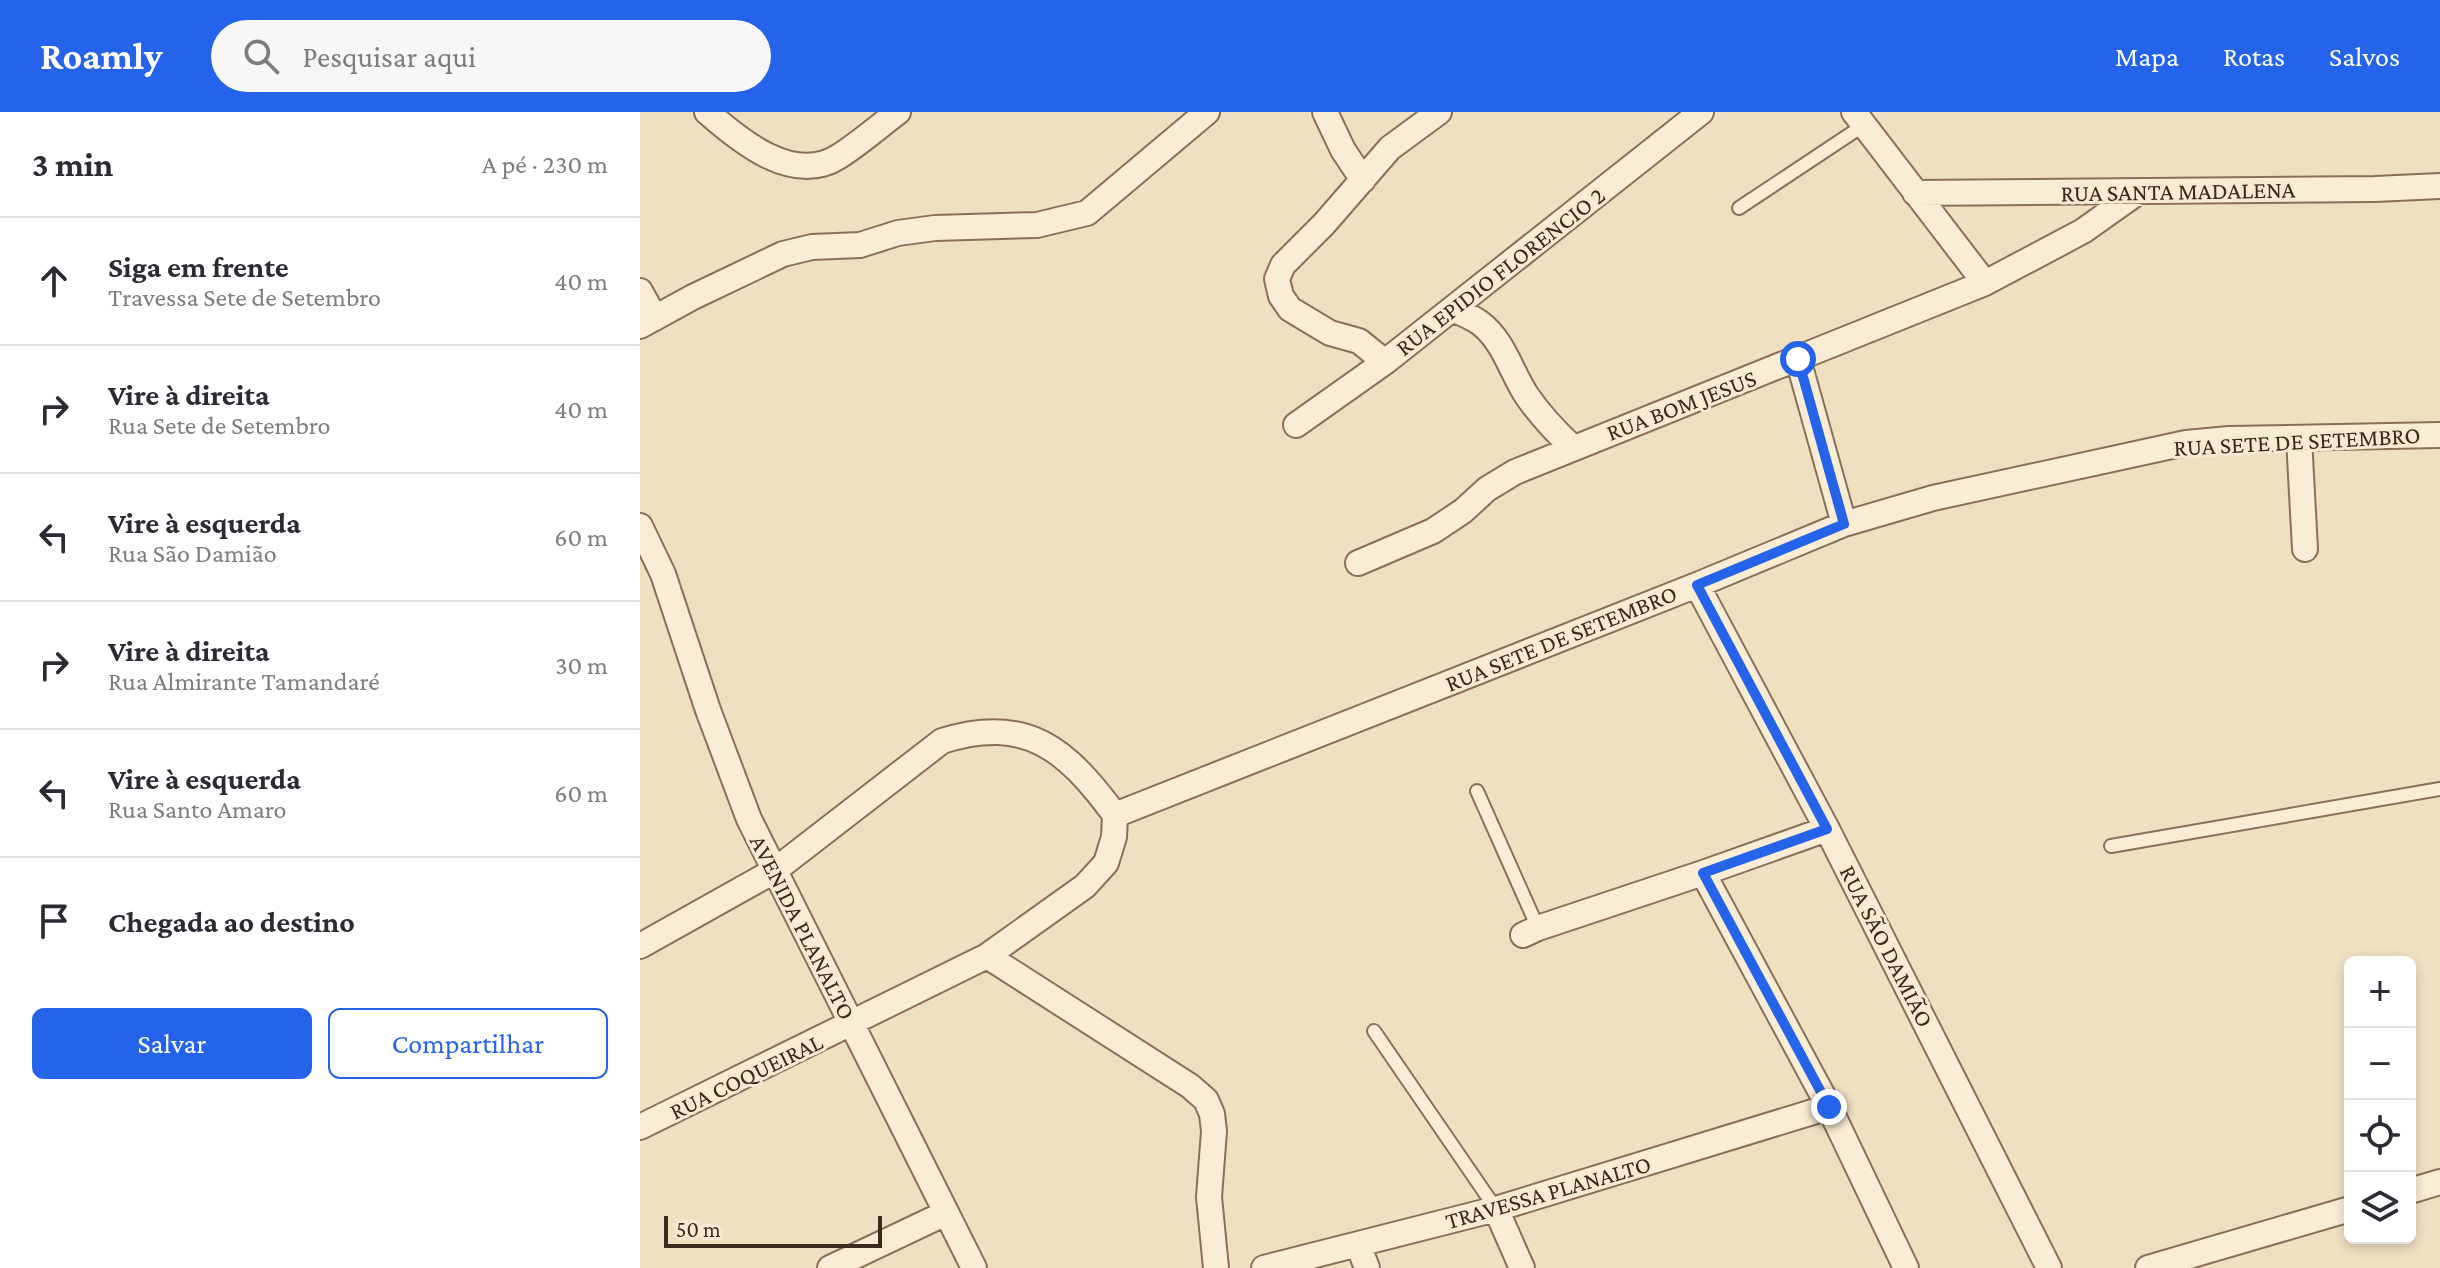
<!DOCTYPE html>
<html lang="pt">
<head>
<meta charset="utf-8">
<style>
  :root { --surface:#fff; --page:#f7f7f7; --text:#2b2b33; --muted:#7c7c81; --line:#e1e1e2; --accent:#2563eb }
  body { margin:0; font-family:"Crimson Pro",serif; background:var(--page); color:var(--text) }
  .controls { position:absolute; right:24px; bottom:24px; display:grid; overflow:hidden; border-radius:12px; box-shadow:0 4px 12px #0003 }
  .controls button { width:72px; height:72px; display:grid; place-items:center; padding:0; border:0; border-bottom:2px solid var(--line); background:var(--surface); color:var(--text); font:40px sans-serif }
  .scale { position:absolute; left:24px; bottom:20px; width:218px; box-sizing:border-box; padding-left:8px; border:4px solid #3a291d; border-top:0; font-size:22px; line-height:28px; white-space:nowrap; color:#3a291d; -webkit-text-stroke:6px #f7ead2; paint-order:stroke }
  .stop { position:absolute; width:24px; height:24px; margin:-18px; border:6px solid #2563eb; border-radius:50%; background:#fff }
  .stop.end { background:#2563eb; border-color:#fff; box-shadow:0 2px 8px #0008 }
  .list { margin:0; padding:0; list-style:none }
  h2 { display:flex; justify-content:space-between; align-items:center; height:104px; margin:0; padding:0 32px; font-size:34px }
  h2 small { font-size:26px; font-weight:400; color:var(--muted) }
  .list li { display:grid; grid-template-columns:52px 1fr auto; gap:24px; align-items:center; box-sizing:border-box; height:128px; padding:0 32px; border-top:2px solid var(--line) }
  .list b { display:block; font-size:30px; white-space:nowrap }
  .list p { margin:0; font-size:26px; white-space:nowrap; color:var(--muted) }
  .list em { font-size:26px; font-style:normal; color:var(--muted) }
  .actions { display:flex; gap:16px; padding:24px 32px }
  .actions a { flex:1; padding:18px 0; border:2px solid var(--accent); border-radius:12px; text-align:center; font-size:28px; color:var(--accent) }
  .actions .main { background:var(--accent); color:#fff }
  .icon { flex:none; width:44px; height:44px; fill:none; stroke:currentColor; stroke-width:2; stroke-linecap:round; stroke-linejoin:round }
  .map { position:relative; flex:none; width:1800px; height:1156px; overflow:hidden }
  header { display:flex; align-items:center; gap:48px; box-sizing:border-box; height:112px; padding:0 40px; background:var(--accent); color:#fff }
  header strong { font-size:38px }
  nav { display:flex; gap:44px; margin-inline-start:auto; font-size:28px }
  .search { width:560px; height:72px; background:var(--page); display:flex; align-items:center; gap:20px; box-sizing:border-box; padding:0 28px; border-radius:44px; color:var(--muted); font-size:30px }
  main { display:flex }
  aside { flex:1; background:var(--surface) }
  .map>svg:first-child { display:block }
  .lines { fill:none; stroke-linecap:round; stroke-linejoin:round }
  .lane-casing { stroke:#8a7058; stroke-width:16 }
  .street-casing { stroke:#8a7058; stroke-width:28 }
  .lane { stroke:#faedd6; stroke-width:12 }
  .street { stroke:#faedd6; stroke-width:24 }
  .route { stroke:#2563eb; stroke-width:10 }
  .labels { text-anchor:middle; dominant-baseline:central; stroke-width:6; stroke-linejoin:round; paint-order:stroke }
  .street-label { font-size:24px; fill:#3a291d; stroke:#f7ead2 }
</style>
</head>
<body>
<header>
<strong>Roamly</strong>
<div class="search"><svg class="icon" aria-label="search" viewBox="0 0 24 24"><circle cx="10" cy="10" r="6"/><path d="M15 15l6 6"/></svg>Pesquisar aqui</div>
<nav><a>Mapa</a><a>Rotas</a><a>Salvos</a></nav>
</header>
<main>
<aside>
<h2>3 min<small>A pé · 230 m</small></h2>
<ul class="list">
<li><svg class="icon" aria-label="ahead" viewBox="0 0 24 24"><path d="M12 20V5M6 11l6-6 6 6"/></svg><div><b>Siga em frente</b><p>Travessa Sete de Setembro</p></div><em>40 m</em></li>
<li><svg class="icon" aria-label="right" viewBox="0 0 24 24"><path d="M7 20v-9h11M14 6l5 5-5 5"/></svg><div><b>Vire à direita</b><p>Rua Sete de Setembro</p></div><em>40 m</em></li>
<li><svg class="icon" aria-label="left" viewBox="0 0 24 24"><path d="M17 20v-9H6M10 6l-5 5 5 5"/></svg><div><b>Vire à esquerda</b><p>Rua São Damião</p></div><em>60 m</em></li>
<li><svg class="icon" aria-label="right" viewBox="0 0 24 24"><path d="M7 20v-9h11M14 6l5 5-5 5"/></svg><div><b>Vire à direita</b><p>Rua Almirante Tamandaré</p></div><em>30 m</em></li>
<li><svg class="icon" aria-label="left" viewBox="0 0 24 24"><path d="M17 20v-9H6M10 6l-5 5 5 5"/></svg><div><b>Vire à esquerda</b><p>Rua Santo Amaro</p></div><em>60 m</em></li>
<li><svg class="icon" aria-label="arrive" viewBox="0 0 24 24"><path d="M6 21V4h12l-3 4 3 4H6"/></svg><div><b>Chegada ao destino</b></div></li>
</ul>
<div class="actions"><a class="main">Salvar</a><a>Compartilhar</a></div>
</aside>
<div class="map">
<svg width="1800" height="1156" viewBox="0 0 1800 1156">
  <rect width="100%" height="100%" fill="#f0e0c2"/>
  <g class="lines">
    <defs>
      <path id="lane" d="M1099 96 1224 13
        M837 679 898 816
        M1471 734 1800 677
        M734 919 856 1097"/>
      <path id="street" d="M67 0C100 29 153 73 198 45 219 32 238 15 258 0
        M685 0 703 38 723 68
        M1214 0 1345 171
        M1275 81 1735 77 1800 74
        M0 179 15 206
        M812 197C822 201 832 205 840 211 864 229 871 260 887 284 900 303 915 319 932 335
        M0 214 53 185 143 142 172 135 220 133 258 121 295 116 397 113 447 101 567 0
        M1158 247 1204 412
        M745 250 719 229 690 221 650 197 641 184 637 167 643 153 684 112 750 36 799 0
        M656 313 745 250 1061 0
        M1659 326 1665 437
        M0 414 23 462 68 598 109 707 334 1156
        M718 451 793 419 823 399 847 377 875 360 1345 171 1443 119 1498 80
        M1057 473 1187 717 1409 1156
        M475 703 1057 473 1204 412 1293 386 1546 331 1589 327 1800 323
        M1063 761 1189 995 1266 1156
        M883 823 898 816 1063 761 1187 717
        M0 834 134 759 302 629C387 602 427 638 475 703
        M347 844 550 974 566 988 572 1002 574 1019 569 1085 576 1156
        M0 1015 347 844 445 774 466 751 474 725 475 703
        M1770 1079 1800 1070
        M856 1097 882 1156
        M718 1132 727 1156
        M190 1156 306 1101
        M624 1156 856 1097 1189 995
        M1508 1156 1710 1097"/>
    </defs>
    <use href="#lane" class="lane-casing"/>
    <use href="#street" class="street-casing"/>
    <use href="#lane" class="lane"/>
    <use href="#street" class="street"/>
  </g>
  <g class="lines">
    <path class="route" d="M1158 247 1204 412 1057 473 1187 717 1063 761 1189 995"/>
  </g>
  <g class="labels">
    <g class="street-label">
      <text transform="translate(1538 79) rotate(-1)">RUA SANTA MADALENA</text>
      <text transform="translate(860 159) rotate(-38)">RUA EPIDIO FLORENCIO 2</text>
      <text transform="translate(1041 293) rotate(-21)">RUA BOM JESUS</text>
      <text transform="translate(1657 329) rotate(-3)">RUA SETE DE SETEMBRO</text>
      <text transform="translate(921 526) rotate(-22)">RUA SETE DE SETEMBRO</text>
      <text transform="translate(163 815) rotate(63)">AVENIDA PLANALTO</text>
      <text transform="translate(1247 834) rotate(63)">RUA SÃO DAMIÃO</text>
      <text transform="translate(106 964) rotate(-26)">RUA COQUEIRAL</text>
      <text transform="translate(908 1080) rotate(-16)">TRAVESSA PLANALTO</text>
    </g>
  </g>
</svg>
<div class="controls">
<button>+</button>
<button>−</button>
<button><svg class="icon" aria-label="locate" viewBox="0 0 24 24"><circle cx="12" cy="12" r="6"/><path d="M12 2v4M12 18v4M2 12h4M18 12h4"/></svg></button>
<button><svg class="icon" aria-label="layers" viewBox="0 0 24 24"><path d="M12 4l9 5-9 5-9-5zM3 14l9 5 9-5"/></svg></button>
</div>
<div class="scale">50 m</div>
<div class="stop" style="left:1158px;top:247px"></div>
<div class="stop end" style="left:1189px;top:995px"></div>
</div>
</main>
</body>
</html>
